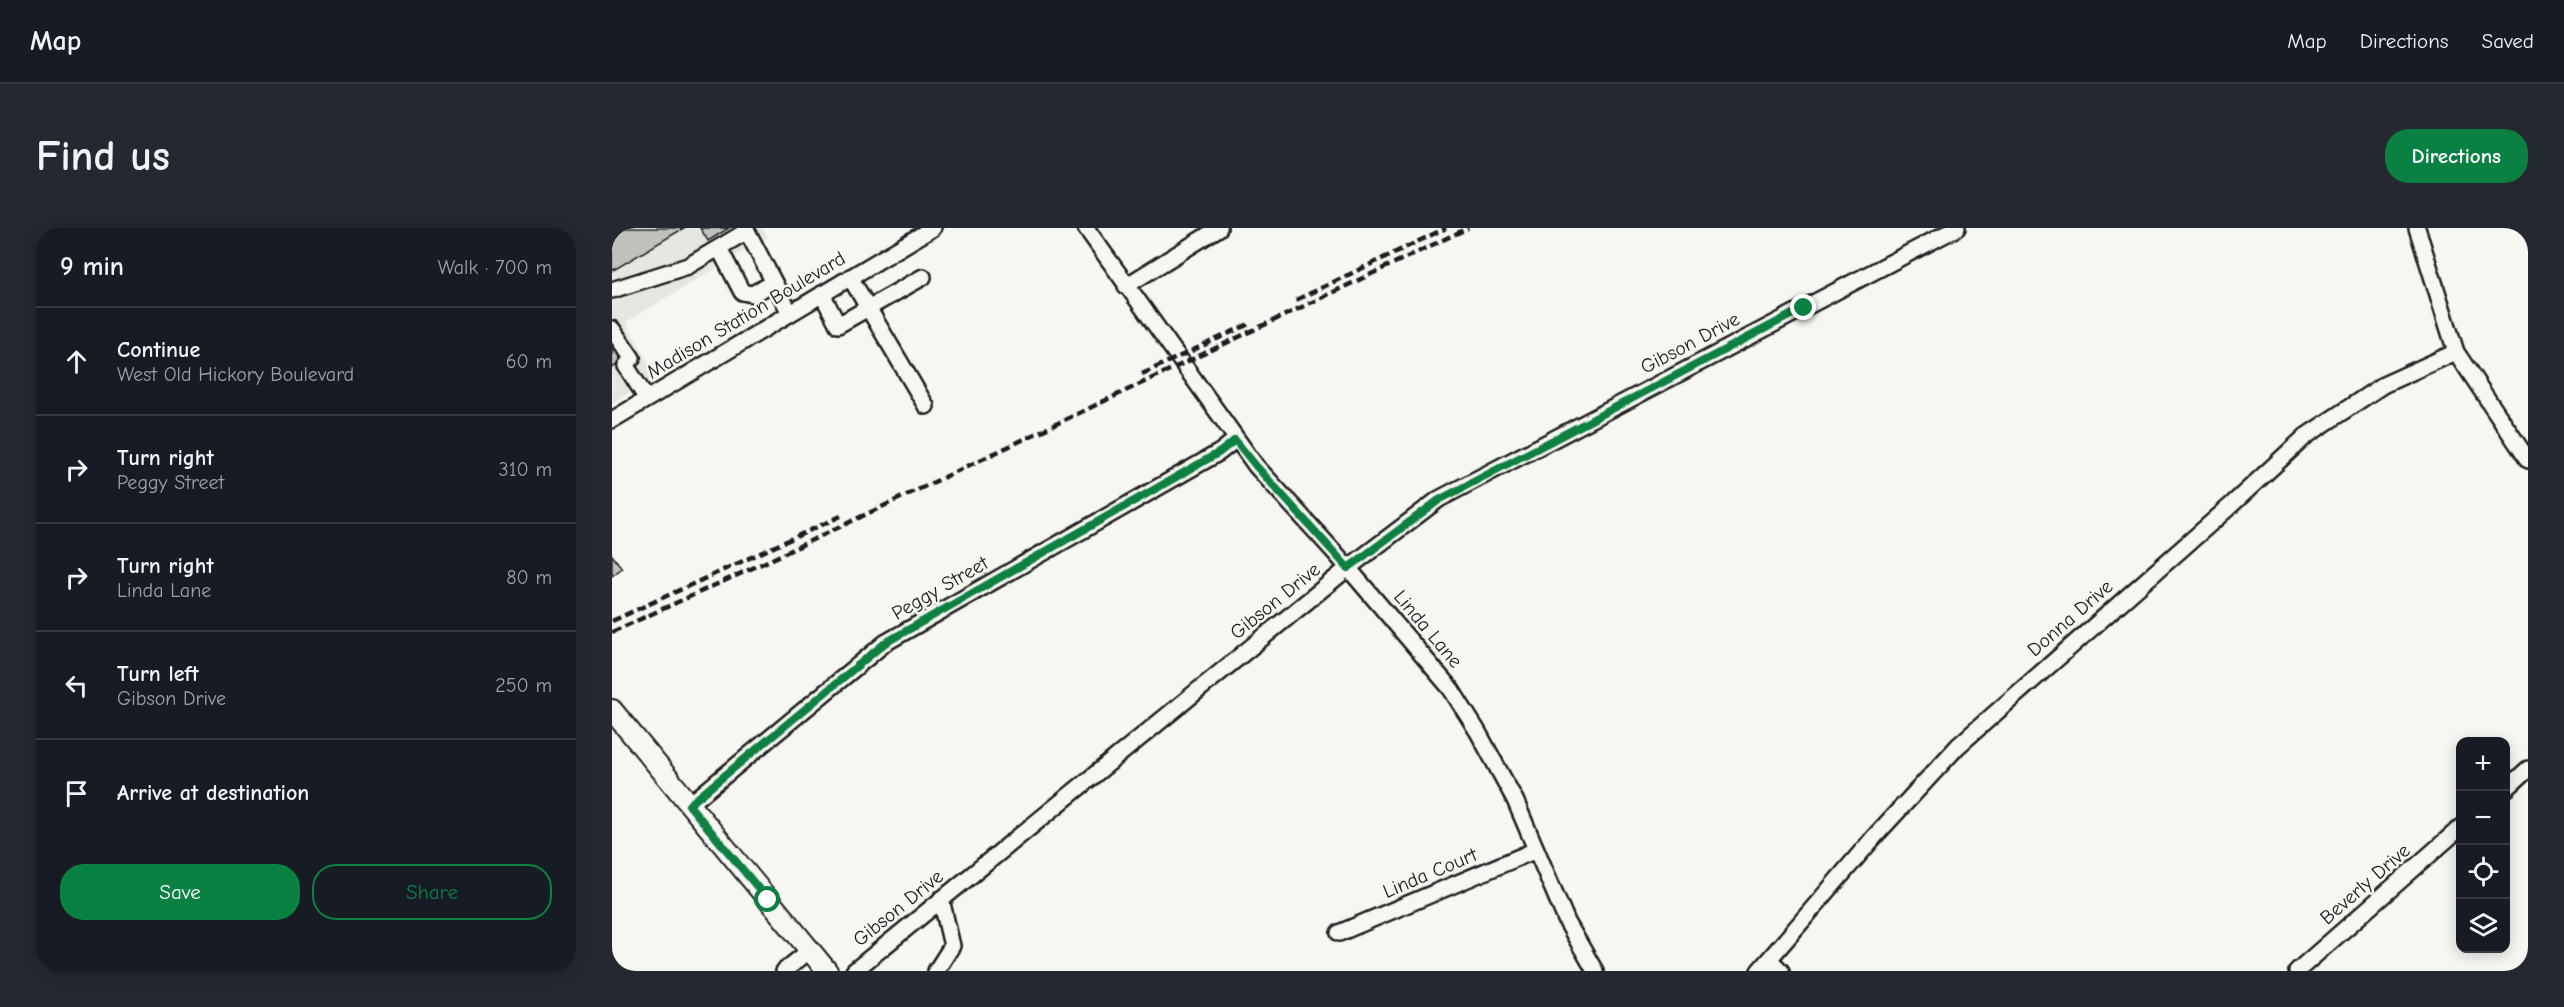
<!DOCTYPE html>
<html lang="en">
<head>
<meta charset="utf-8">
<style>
  :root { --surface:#171b24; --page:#242831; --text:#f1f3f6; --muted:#9ea1a6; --line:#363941; --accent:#0b8043 }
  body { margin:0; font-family:"Comic Neue",sans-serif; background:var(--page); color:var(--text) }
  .controls { position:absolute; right:18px; bottom:18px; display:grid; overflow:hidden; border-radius:12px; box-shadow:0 3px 15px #0003 }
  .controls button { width:54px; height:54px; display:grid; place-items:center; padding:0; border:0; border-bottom:2px solid var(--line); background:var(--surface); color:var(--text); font:30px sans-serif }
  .stop { position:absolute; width:18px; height:18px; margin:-14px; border:4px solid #0b8043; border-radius:50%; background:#fff }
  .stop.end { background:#0b8043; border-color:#fff; box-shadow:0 2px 6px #0008 }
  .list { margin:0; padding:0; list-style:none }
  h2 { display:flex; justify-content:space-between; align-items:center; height:78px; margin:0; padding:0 24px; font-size:26px }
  h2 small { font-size:20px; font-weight:400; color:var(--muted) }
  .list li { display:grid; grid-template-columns:39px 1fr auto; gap:18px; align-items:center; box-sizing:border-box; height:108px; padding:0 24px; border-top:2px solid var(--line) }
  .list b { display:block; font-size:22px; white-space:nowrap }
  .list p { margin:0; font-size:20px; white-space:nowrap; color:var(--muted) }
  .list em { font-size:20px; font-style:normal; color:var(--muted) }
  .actions { display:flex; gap:12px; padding:18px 24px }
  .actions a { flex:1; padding:14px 0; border:2px solid var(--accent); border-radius:24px; text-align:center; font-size:21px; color:var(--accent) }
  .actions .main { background:var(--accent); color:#fff }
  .icon { flex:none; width:33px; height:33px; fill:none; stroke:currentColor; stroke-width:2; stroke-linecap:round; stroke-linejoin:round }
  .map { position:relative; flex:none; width:1916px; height:743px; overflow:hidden; border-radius:24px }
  header { display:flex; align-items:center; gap:36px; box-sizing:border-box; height:84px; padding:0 30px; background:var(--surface); border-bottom:2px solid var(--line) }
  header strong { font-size:28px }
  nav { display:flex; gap:33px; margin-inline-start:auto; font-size:21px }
  .intro { display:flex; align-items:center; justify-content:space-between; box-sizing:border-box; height:144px; padding:0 36px }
  h1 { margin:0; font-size:42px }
  .button { padding:15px 27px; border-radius:24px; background:var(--accent); color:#fff; font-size:21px; font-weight:700 }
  main { display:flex; gap:36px; padding:0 36px }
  aside { flex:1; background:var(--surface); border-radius:24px; box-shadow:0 3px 15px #0003 }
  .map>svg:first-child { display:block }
  .built { fill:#e6e6e2 }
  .building { fill:#c0c0bd; stroke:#1c1c1c; stroke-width:1.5 }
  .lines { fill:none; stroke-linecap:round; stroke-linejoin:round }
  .minor-casing { stroke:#1c1c1c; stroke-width:20 }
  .major-casing { stroke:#1c1c1c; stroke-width:24 }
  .path { stroke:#1c1c1c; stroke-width:2; stroke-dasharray:6 4.5; stroke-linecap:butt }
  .minor { stroke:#f6f6f2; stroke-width:15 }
  .major { stroke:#f6f6f2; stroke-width:20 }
  .rail { stroke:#1c1c1c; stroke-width:4.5; stroke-dasharray:9 4.5; stroke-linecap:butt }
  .route { stroke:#0b8043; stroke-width:8 }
  .labels { text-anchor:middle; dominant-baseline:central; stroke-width:5; stroke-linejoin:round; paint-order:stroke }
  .street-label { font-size:20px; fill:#1c1c1c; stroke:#f6f6f2 }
</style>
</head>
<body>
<header>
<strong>Map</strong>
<nav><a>Map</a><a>Directions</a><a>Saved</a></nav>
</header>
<div class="intro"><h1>Find us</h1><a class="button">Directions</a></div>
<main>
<aside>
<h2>9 min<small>Walk · 700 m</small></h2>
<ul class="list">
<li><svg class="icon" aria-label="ahead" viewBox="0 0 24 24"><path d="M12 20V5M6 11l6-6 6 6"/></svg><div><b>Continue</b><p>West Old Hickory Boulevard</p></div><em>60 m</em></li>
<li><svg class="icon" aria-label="right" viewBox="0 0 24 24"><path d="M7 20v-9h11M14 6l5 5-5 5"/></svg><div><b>Turn right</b><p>Peggy Street</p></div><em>310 m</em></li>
<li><svg class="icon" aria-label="right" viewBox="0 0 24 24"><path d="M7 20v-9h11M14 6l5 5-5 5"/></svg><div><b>Turn right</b><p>Linda Lane</p></div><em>80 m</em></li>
<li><svg class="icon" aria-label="left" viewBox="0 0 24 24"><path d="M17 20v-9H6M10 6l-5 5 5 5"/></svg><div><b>Turn left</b><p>Gibson Drive</p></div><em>250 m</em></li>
<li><svg class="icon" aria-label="arrive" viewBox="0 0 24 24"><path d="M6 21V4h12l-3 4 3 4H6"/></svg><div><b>Arrive at destination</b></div></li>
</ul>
<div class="actions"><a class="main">Save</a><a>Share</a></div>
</aside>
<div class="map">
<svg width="1916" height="743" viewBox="0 0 1916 743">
  <rect width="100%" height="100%" fill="#f6f6f2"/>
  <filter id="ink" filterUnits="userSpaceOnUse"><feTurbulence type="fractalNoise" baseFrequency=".0167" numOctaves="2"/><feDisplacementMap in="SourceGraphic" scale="12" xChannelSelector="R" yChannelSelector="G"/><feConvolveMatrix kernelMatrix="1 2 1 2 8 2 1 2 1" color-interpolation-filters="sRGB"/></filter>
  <g filter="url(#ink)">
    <path class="built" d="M0 0H151L156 9 14 94 44 148 0 175Z"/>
    <path class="building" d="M0 0H72L0 43Z
      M88 0H117L96 13Z
      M0 117 10 134 0 140Z
      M0 327 10 340 0 348Z"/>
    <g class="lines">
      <defs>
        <path id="minor" d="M474 0 644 238 726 328 839 461 866 504 903 572 955 694 983 743
          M1805 0 1844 124 1916 232
          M135 3 178 85
          M107 20 130 64 140 66 162 55
          M238 49 314 178
          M514 58 607 0
          M0 62 76 38 135 3 134 0
          M210 66 226 97 311 49
          M0 101 20 130 14 138 35 171
          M0 192 321 0
          M1894 561 1916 541
          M77 577 273 415 608 224 623 212
          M727 705 924 622
          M1157 731 1169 743
          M172 743 198 722
          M242 743 736 340 827 271 1345 0
          M324 743 340 718 329 671
          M1147 743 1263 608 1346 518 1616 280 1694 208 1771 157 1844 124
          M1685 743 1848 600"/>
        <path id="major" d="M0 482 215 743"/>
      </defs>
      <use href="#minor" class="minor-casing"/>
      <use href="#major" class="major-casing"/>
      <path class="path" d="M2 732 8 743"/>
      <use href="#minor" class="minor"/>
      <use href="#major" class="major"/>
      <path class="rail" d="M684 72 834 0
        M530 146 639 95
        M0 393 229 288
        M0 404 156 333 856 0"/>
    </g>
  </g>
  <g class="lines" filter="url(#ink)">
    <path class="route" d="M156 672 77 577 273 415 608 224 623 212 644 238 736 340 827 272 1192 80"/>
  </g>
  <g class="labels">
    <g class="street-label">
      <text transform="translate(134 87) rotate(-31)">Madison Station Boulevard</text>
      <text transform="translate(1078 115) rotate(-28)">Gibson Drive</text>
      <text transform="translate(328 360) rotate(-30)">Peggy Street</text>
      <text transform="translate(663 373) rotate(-39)">Gibson Drive</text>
      <text transform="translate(1458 390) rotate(-41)">Donna Drive</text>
      <text transform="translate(816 401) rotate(50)">Linda Lane</text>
      <text transform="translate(818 645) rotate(-23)">Linda Court</text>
      <text transform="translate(1753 656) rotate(-41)">Beverly Drive</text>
      <text transform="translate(286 680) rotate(-39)">Gibson Drive</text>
    </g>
  </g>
</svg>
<div class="controls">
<button>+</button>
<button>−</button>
<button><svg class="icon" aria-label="locate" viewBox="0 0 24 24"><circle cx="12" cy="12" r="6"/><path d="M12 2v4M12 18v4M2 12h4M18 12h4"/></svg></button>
<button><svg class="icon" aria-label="layers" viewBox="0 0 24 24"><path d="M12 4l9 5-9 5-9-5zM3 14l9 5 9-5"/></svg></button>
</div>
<div class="stop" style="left:156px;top:672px"></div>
<div class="stop end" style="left:1192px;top:80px"></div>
</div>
</main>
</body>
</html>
